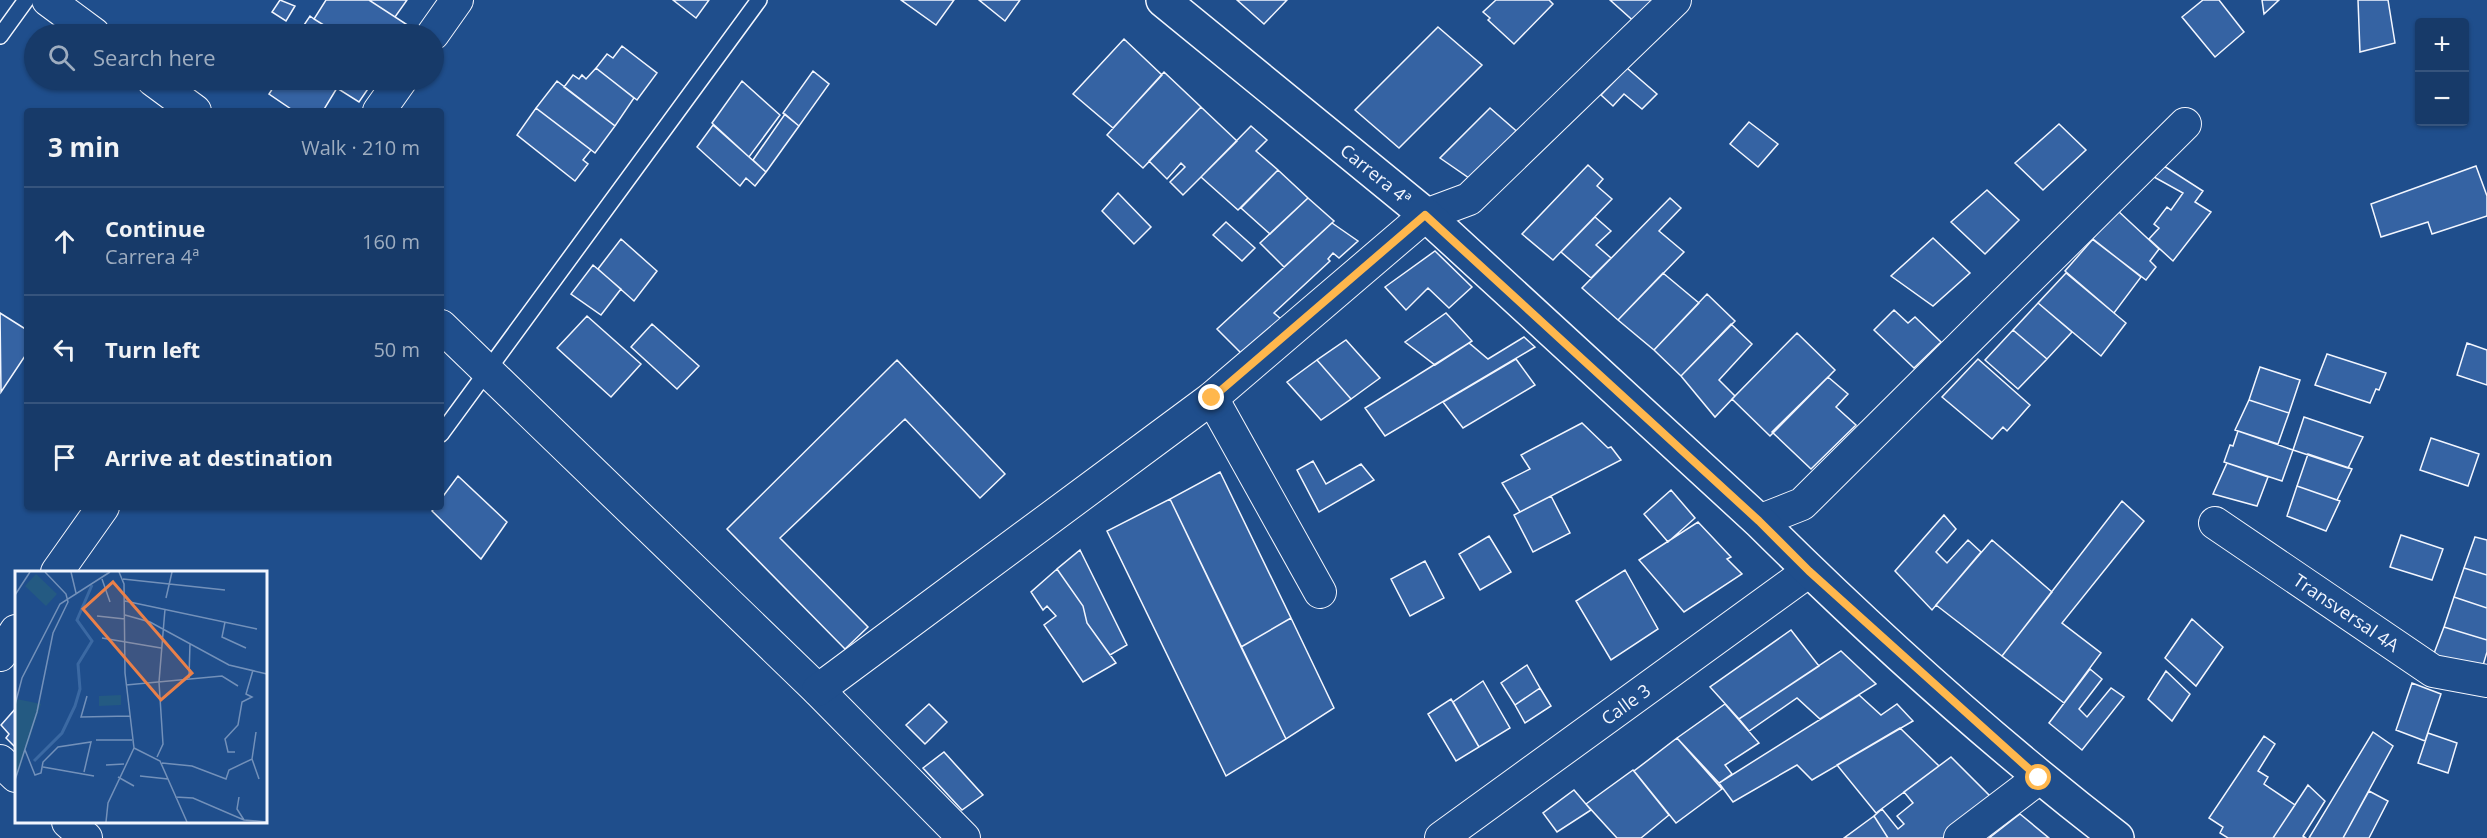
<!DOCTYPE html>
<html lang="en">
<head>
<meta charset="utf-8">
<style>
  :root { --surface:#173a69; --page:#20416f; --text:#f1f3f6; --muted:#9eadc0; --line:#36547d }
  body { margin:0; font-family:"Open Sans",sans-serif; background:var(--page); color:var(--text) }
  .controls { position:absolute; right:18px; top:18px; display:grid; overflow:hidden; border-radius:6px; box-shadow:0 2px 4px #0004 }
  .controls button { width:54px; height:54px; display:grid; place-items:center; padding:0; border:0; border-bottom:2px solid var(--line); background:var(--surface); color:var(--text); font:30px sans-serif }
  .stop { position:absolute; width:18px; height:18px; margin:-14px; border:4px solid #ffb74d; border-radius:50%; background:#fff }
  .stop.end { background:#ffb74d; border-color:#fff; box-shadow:0 2px 6px #0008 }
  .list { margin:0; padding:0; list-style:none }
  h2 { display:flex; justify-content:space-between; align-items:center; height:78px; margin:0; padding:0 24px; font-size:26px }
  h2 small { font-size:20px; font-weight:400; color:var(--muted) }
  .list li { display:grid; grid-template-columns:39px 1fr auto; gap:18px; align-items:center; box-sizing:border-box; height:108px; padding:0 24px; border-top:2px solid var(--line) }
  .list b { display:block; font-size:22px; white-space:nowrap }
  .list p { margin:0; font-size:20px; white-space:nowrap; color:var(--muted) }
  .list em { font-size:20px; font-style:normal; color:var(--muted) }
  .icon { flex:none; width:33px; height:33px; fill:none; stroke:currentColor; stroke-width:2; stroke-linecap:round; stroke-linejoin:round }
  .map { position:relative; flex:none; width:2487px; height:838px; overflow:hidden }
  .search { position:absolute; background:var(--surface); box-shadow:0 2px 4px #0004; left:24px; top:24px; width:420px; height:66px; display:flex; align-items:center; gap:15px; box-sizing:border-box; padding:0 21px; border-radius:33px; color:var(--muted); font-size:22px }
  .panel { position:absolute; background:var(--surface); box-shadow:0 2px 4px #0004; left:24px; top:108px; width:420px; height:402px; border-radius:6px }
  .map>svg:first-child { display:block }
  .building { fill:#3563a3; stroke:#f2f6ff; stroke-width:1.5 }
  .lines { fill:none; stroke-linecap:round; stroke-linejoin:round }
  .lane-casing { stroke:#f2f6ff; stroke-width:18 }
  .street-casing { stroke:#f2f6ff; stroke-width:34 }
  .secondary-casing { stroke:#f2f6ff; stroke-width:36 }
  .lane { stroke:#1f4e8c; stroke-width:15 }
  .street { stroke:#1f4e8c; stroke-width:32 }
  .secondary { stroke:#1f4e8c; stroke-width:33 }
  .route { stroke:#ffb74d; stroke-width:8 }
  .labels { text-anchor:middle; dominant-baseline:central; stroke-width:4.5; stroke-linejoin:round; paint-order:stroke }
  .street-label { font-size:18px; fill:#f2f6ff; stroke:#1f4e8c }
  .inset-river { fill:none; stroke:#3b69a3; stroke-width:3 }
  .inset-road { fill:none; stroke:#7391ba; stroke-width:1.5 }
  .view { fill:#ea8049; fill-opacity:0.15; stroke:#ea8049; stroke-width:3 }
  .inset-edge { fill:none; stroke:#f2f6ff; stroke-width:3 }
</style>
</head>
<body>
<div class="map">
<svg width="2487" height="838" viewBox="0 0 2487 838">
  <rect width="100%" height="100%" fill="#1f4e8c"/>
  <path class="building" d="M280 0 295 6 286 21 272 12Z
    M326 0H369L409 26 403 34H338L314 19Z
    M369 0H407L395 17Z
    M673 0H709L696 18Z
    M901 0H954L936 25Z
    M979 0H1020L1005 21Z
    M1237 0H1287L1264 24Z
    M1496 0H1549L1553 4 1514 44 1488 20 1490 18 1483 12Z
    M1610 0H1664L1638 25Z
    M2203 0H2219L2244 32 2215 57 2182 17Z
    M2262 0H2279L2264 14Z
    M2358 0H2388L2395 43 2360 52Z
    M310 16 314 19 338 34H298Z
    M1438 27 1482 65 1399 148 1355 110Z
    M1124 39 1162 75 1113 128 1073 94Z
    M622 46 657 73 637 100 596 68 607 54 613 58Z
    M596 68 634 98 615 126 564 87 573 75 579 79 582 75 586 79Z
    M1627 68 1657 94 1642 109 1624 94 1613 106 1601 95Z
    M813 71 829 84 799 126 783 113Z
    M1164 72 1201 107 1143 168 1107 135Z
    M278 80H324L337 88 323 111H294L269 94Z
    M324 80H374L359 102Z
    M557 81 615 126 595 153 536 108Z
    M742 81 780 115 749 157 712 123Z
    M1201 107 1237 141 1183 195 1170 182 1185 167 1181 163 1167 179 1149 161Z
    M536 108 591 150 583 160 588 164 575 181 517 135Z
    M1490 108 1521 135 1472 180 1440 158Z
    M785 114 799 126 766 172 753 160Z
    M1749 122 1778 144 1758 167 1730 144Z
    M2059 124 2086 150 2043 190 2015 163Z
    M713 125 766 172 755 186 746 178 740 186 697 147Z
    M1251 126 1267 140 1256 151 1278 170 1238 210 1201 177Z
    M1588 165 1603 179 1597 186 1612 199 1553 260 1522 234Z
    M2164 166 2203 191 2195 202 2211 212 2173 261 2149 239 2159 228 2154 224 2167 207 2171 210 2183 193 2154 177Z
    M2476 166 2487 196V216L2432 234 2428 222 2381 237 2371 204Z
    M1278 170 1308 198 1270 234 1241 208Z
    M1987 190 2019 220 1985 254 1951 222Z
    M1118 193 1151 227 1134 244 1102 211Z
    M1308 198 1334 221 1284 267 1260 243Z
    M1670 198 1681 208 1659 231 1684 252 1618 320 1582 288Z
    M2117 210 2159 249 2150 261 2156 267 2146 280 2092 239Z
    M1595 217 1611 231 1596 245 1611 258 1591 278 1561 252Z
    M1226 222 1255 248 1242 261 1213 235Z
    M1332 223 1358 241 1339 258 1333 253 1328 259 1330 261 1274 313 1281 319 1242 354 1217 329Z
    M1933 238 1970 273 1933 306 1891 276Z
    M621 239 657 271 634 301 598 269Z
    M2093 239 2141 277 2114 313 2065 271Z
    M1435 251 1472 287 1449 308 1428 288 1406 310 1385 287Z
    M593 265 621 289 601 315 571 294Z
    M1663 273 1699 303 1654 350 1618 320Z
    M2066 273 2126 323 2101 356 2038 303Z
    M1707 294 1735 321 1681 376 1654 350Z
    M2038 303 2072 332 2047 359 2013 330Z
    M1894 310 1908 323 1915 317 1941 342 1914 368 1874 330Z
    M0 313 27 330V353L1 392Z
    M1446 313 1472 341 1435 365 1405 342Z
    M587 316 641 364 611 397 557 348Z
    M652 324 699 366 677 389 631 347Z
    M1731 324 1752 344 1719 380 1735 396 1715 417 1681 376Z
    M2013 330 2047 359 2018 389 1985 360Z
    M1797 333 1835 370 1770 436 1732 399Z
    M1524 337 1535 347 1385 436 1365 408 1469 343 1488 359Z
    M1346 340 1380 378 1351 399 1317 360Z
    M2467 343 2487 350V385L2457 375Z
    M2327 354 2386 373 2379 390 2376 389 2370 403 2315 385Z
    M1516 359 1535 385 1463 428 1443 402Z
    M1978 359 2030 405 2007 431 2003 427 1992 439 1942 397Z
    M897 360 1005 474 980 498 905 419 780 538 868 627 845 649 727 529Z
    M1317 360 1351 399 1321 420 1287 382Z
    M2260 367 2300 380 2289 413 2249 400Z
    M1828 377 1848 394 1836 407 1856 425 1811 469 1772 432Z
    M2249 400 2289 413 2278 444 2235 430Z
    M2304 417 2363 437 2348 468 2293 450Z
    M1582 423 1608 448 1611 447 1621 460 1520 512 1502 483 1530 469 1521 455Z
    M2238 431 2293 450 2282 481 2224 462 2230 445 2233 446Z
    M2431 438 2479 454 2468 486 2420 470Z
    M2308 454 2352 469 2337 500 2297 486Z
    M1313 461 1326 484 1361 464 1374 480 1319 512 1297 470Z
    M2227 463 2268 477 2257 506 2213 494Z
    M1220 472 1291 618 1241 647 1170 499Z
    M458 476 507 522 481 559 432 511 435 507H441V499Z
    M2297 486 2340 501 2326 531 2287 516Z
    M1671 490 1695 518 1668 542 1644 514Z
    M1551 496 1570 533 1533 552 1514 515Z
    M1170 499 1286 739 1226 776 1107 531Z
    M2122 501 2144 521 2062 623 2101 653 2064 703 2002 656Z
    M1944 515 1956 529 1936 552 1947 563 1968 540 1981 552 1932 610 1895 571Z
    M1698 522 1731 557 1727 559 1742 574 1684 612 1639 560Z
    M2401 535 2443 549 2432 580 2390 567Z
    M1489 536 1511 572 1480 590 1459 554Z
    M2475 537 2487 540V575L2464 568Z
    M1992 540 2052 592 2002 656 1936 605Z
    M1080 550 1127 645 1110 655 1087 623 1083 606 1057 569Z
    M1425 561 1444 598 1410 616 1391 579Z
    M2464 568 2487 575V608L2454 597Z
    M1057 569 1083 606 1087 623 1116 663 1083 682 1044 625 1056 616 1047 606 1043 610 1031 592Z
    M1625 570 1658 629 1611 660 1576 601Z
    M2454 597 2487 608V640L2444 627Z
    M1291 618 1334 708 1286 739 1241 647Z
    M2192 619 2223 647 2196 686 2165 658Z
    M2444 627 2487 640V652L2481 672 2433 656Z
    M1791 630 1819 666 1739 719 1710 687Z
    M1841 651 1876 684 1820 719 1797 698 1749 731 1739 719Z
    M1527 665 1540 688 1515 705 1501 683Z
    M2090 669 2102 679 2079 709 2087 717 2111 688 2124 697 2082 750 2049 723Z
    M2166 671 2190 694 2172 721 2148 699Z
    M1483 681 1510 728 1479 747 1453 702Z
    M2412 683 2441 694 2425 741 2396 730Z
    M1540 688 1551 706 1525 723 1515 705Z
    M1859 695 1881 715 1897 704 1913 721 1812 780 1797 765 1733 802 1719 783Z
    M1451 699 1479 747 1456 761 1428 714Z
    M929 704 947 722 925 744 906 725Z
    M1725 704 1759 743 1725 765 1732 774 1719 783 1677 738Z
    M16 708V748L6 738 9 734 1 725Z
    M1900 728 1939 766 1876 813 1837 765Z
    M2373 732 2393 746 2343 838H2309Z
    M2428 733 2457 743 2448 773 2418 763Z
    M2264 736 2275 744 2258 771 2268 777 2264 784 2295 805 2273 838H2228L2220 833 2223 827 2209 818Z
    M1677 738 1722 789 1676 823 1634 771Z
    M944 752 983 795 962 810 923 768Z
    M1951 757 1995 801 1946 838H1888L1874 816 1882 809 1898 829 1904 824 1897 816 1913 803 1904 792Z
    M1633 770 1669 815 1641 838H1617L1586 804Z
    M2308 785 2325 801 2303 836 2306 838H2273Z
    M1574 790 1591 810 1557 832 1543 813Z
    M2369 791 2388 801 2369 838H2343Z
    M2020 814 2049 838H1989L2016 817Z
    M1874 816 1888 838H1844Z"/>
  <g class="lines">
    <defs>
      <path id="lane" d="M0 36 26 0
        M441 434 759 0"/>
      <g id="street">
        <path d="M48 0 94 34"/>
        <path d="M433 34 457 0"/>
        <path d="M153 80 195 111"/>
        <path d="M379 111 401 80"/>
        <path d="M441 326 818 690 964 838"/>
        <path d="M1212 398 1320 592"/>
        <path d="M1759 521 1802 504 2185 124"/>
        <path id="s1" d="M2215 523 2433 671 2487 681"/>
        <path d="M57 572 103 507"/>
        <path d="M0 655 16 631"/>
        <path d="M818 690 1212 398 1426 215 1469 199 1675 0"/>
        <path d="M0 761 16 776"/>
        <path d="M68 822 86 838"/>
        <path id="s2" d="M1441 838 1809 571"/>
        <path d="M1960 838 2039 778"/>
      </g>
      <path id="secondary" d="M1163 0 1426 215 1759 521C1872 633 1991 741 2117 838"/>
    </defs>
    <use href="#lane" class="lane-casing"/>
    <use href="#street" class="street-casing"/>
    <use href="#secondary" class="secondary-casing"/>
    <use href="#lane" class="lane"/>
    <use href="#street" class="street"/>
    <use href="#secondary" class="secondary"/>
  </g>
  <g class="lines">
    <path class="route" d="M1212 398 1425 215 1759 521 1809 571 2039 778"/>
  </g>
  <g class="labels">
    <g class="street-label">
      <text transform="translate(1376 174) rotate(39)">Carrera 4ª</text>
      <text stroke="none"><textPath href="#s1" startOffset="159">Transversal 4A</textPath></text>
      <text stroke="none"><textPath href="#s2" startOffset="228">Calle 3</textPath></text>
    </g>
  </g>
  <g transform="translate(15 571)">
    <rect width="252" height="252" fill="#1f4e8c"/>
    <path d="M21 3 42 23 31 35 10 15ZM106 124V134L84 135V125ZM2 128 26 133 1 209 0 130Z" fill="#245a82"/>
    <path class="inset-river" d="M19 190 47 162 60 135 65 118 63 93 77 70 62 49 77 14"/>
    <path class="inset-road" d="M56 1 61 22M104 1 109 13 110 102 119 177M87 8 95 31M108 8 210 19M0 24 15 1M151 27 157 1M110 30 242 58M110 44 135 51 214 94 252 103M82 45 110 48M210 51 207 66 231 77M87 67 146 77M174 107 175 72M111 114 207 105 223 115M72 125 66 146 115 145M0 134 7 107 45 33 95 1M81 169H117M119 177 145 190 172 251M10 179 20 204 26 202 28 191 43 176 76 171 69 201M220 181H213L210 168 223 154 227 131 237 126 231 123 238 99M142 186 148 173 144 111 150 38M237 188 241 161M147 192 177 195 211 208 214 199 237 188 244 208M91 194 109 193M28 196 79 205M125 205 153 208M103 206 119 215M0 209 22 141 38 62 53 31 51 23 30 1M160 226 178 227 229 249 252 251M224 226 222 238 229 249M91 251 93 232 119 177"/>
    <path class="view" d="M98 11 177 102 146 129 68 38Z"/>
    <rect width="252" height="252" class="inset-edge"/>
  </g>
</svg>
<div class="controls">
<button>+</button>
<button>−</button>
</div>
<div class="stop" style="left:2039px;top:778px"></div>
<div class="stop end" style="left:1212px;top:398px"></div>
<div class="search"><svg class="icon" aria-label="search" viewBox="0 0 24 24"><circle cx="10" cy="10" r="6"/><path d="M15 15l6 6"/></svg>Search here</div>
<section class="panel">
<h2>3 min<small>Walk · 210 m</small></h2>
<ul class="list">
<li><svg class="icon" aria-label="ahead" viewBox="0 0 24 24"><path d="M12 20V5M6 11l6-6 6 6"/></svg><div><b>Continue</b><p>Carrera 4ª</p></div><em>160 m</em></li>
<li><svg class="icon" aria-label="left" viewBox="0 0 24 24"><path d="M17 20v-9H6M10 6l-5 5 5 5"/></svg><div><b>Turn left</b></div><em>50 m</em></li>
<li><svg class="icon" aria-label="arrive" viewBox="0 0 24 24"><path d="M6 21V4h12l-3 4 3 4H6"/></svg><div><b>Arrive at destination</b></div></li>
</ul>
</section>
</div>
</body>
</html>
